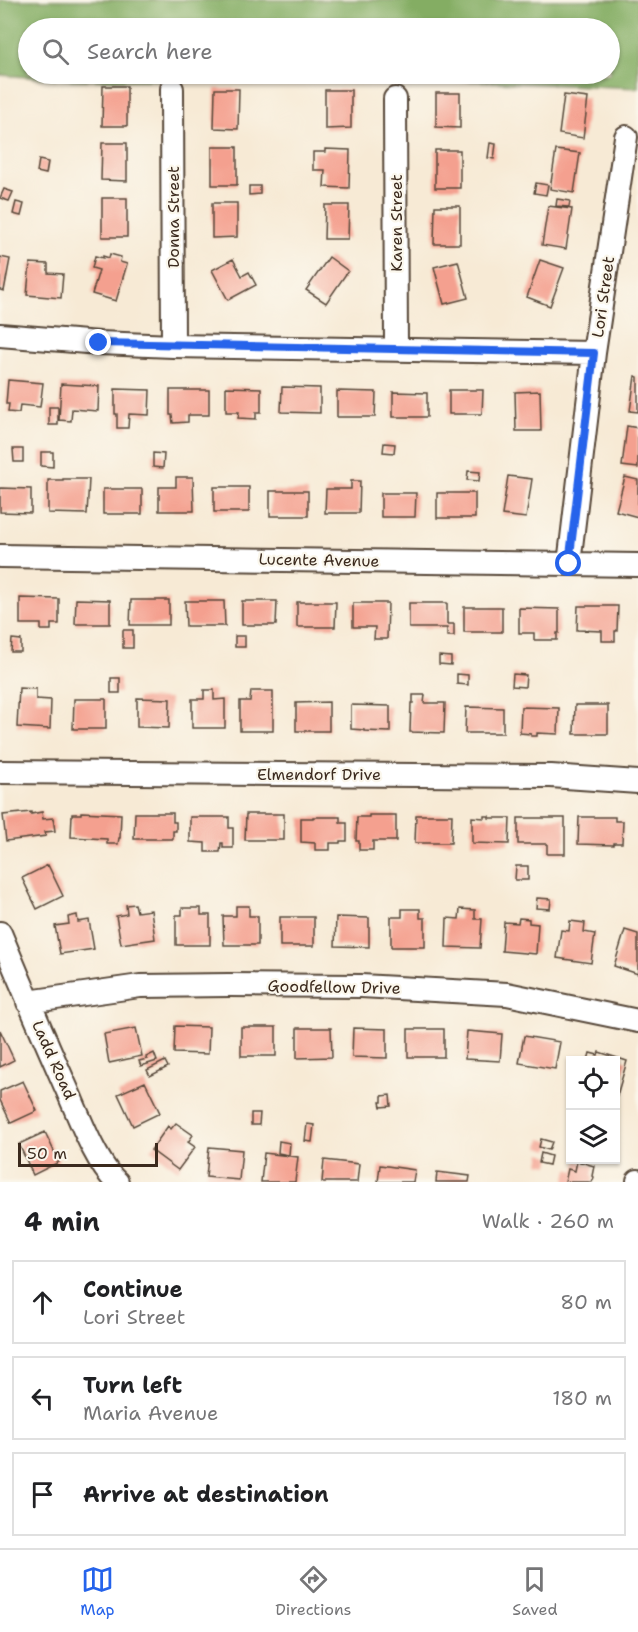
<!DOCTYPE html>
<html lang="en">
<head>
<meta charset="utf-8">
<style>
  :root { --surface:#fff; --page:#f6f6f6; --text:#202124; --muted:#757577; --line:#e0e0e0; --accent:#2563eb }
  body { margin:0; font-family:"Shantell Sans",sans-serif; background:var(--page); color:var(--text) }
  .controls { position:absolute; right:18px; bottom:18px; display:grid; overflow:hidden; border-radius:0px; box-shadow:0 2px 4px #0004 }
  .controls button { width:54px; height:54px; display:grid; place-items:center; padding:0; border:0; border-bottom:2px solid var(--line); background:var(--surface); color:var(--text); font:30px sans-serif }
  .scale { position:absolute; left:18px; bottom:15px; width:140px; box-sizing:border-box; padding-left:6px; border:3px solid #3b2a1e; border-top:0; font-size:16px; line-height:21px; white-space:nowrap; color:#3b2a1e; -webkit-text-stroke:4px #fbf7ec; paint-order:stroke }
  .stop { position:absolute; width:18px; height:18px; margin:-14px; border:4px solid #2563eb; border-radius:50%; background:#fff }
  .stop.end { background:#2563eb; border-color:#fff; box-shadow:0 2px 6px #0008 }
  .list { margin:0; padding:0; list-style:none }
  h2 { display:flex; justify-content:space-between; align-items:center; height:78px; margin:0; padding:0 24px; font-size:26px }
  h2 small { font-size:20px; font-weight:400; color:var(--muted) }
  .list li { display:grid; grid-template-columns:39px 1fr auto; gap:18px; align-items:center; box-sizing:border-box; height:84px; margin:0 12px 12px; padding:0 12px; border:2px solid var(--line); border-radius:0px }
  .list b { display:block; font-size:22px; white-space:nowrap }
  .list p { margin:0; font-size:20px; white-space:nowrap; color:var(--muted) }
  .list em { font-size:20px; font-style:normal; color:var(--muted) }
  .icon { flex:none; width:33px; height:33px; fill:none; stroke:currentColor; stroke-width:2; stroke-linecap:round; stroke-linejoin:round }
  .map { position:relative; flex:none; width:638px; height:1182px; overflow:hidden }
  .search { position:absolute; background:var(--surface); box-shadow:0 2px 4px #0004; left:18px; right:18px; top:18px; height:66px; display:flex; align-items:center; gap:15px; box-sizing:border-box; padding:0 21px; border-radius:33px; color:var(--muted); font-size:22px }
  .sheet { height:366px; background:var(--surface) }
  nav { display:flex; justify-content:space-around; align-items:center; box-sizing:border-box; height:84px; border-top:2px solid var(--line); background:var(--surface); font-size:16px; color:var(--muted) }
  nav a { display:grid; justify-items:center; gap:3px }
  nav .on { color:var(--accent) }
  .map>svg:first-child { display:block }
  .forest { fill:#84ad64; stroke:#606c41; stroke-width:1.5; fill-rule:evenodd }
  .building { fill:#f4a08f }
  .lines { fill:none; stroke-linecap:round; stroke-linejoin:round }
  .minor-casing { stroke:#574739; stroke-width:26 }
  .minor { stroke:#fff; stroke-width:22 }
  .route { stroke:#2563eb; stroke-width:8 }
  .labels { text-anchor:middle; dominant-baseline:central; stroke-width:4.5; stroke-linejoin:round; paint-order:stroke }
  .street-label { font-size:16px; fill:#3b2a1e; stroke:#fbf7ec }
</style>
</head>
<body>
<div class="map">
<svg width="638" height="1182" viewBox="0 0 638 1182">
  <rect width="100%" height="100%" fill="#fbf7ec"/>
  <filter id="ink" filterUnits="userSpaceOnUse"><feTurbulence type="fractalNoise" baseFrequency=".0167" numOctaves="2"/><feDisplacementMap in="SourceGraphic" scale="12" xChannelSelector="R" yChannelSelector="G"/><feConvolveMatrix kernelMatrix="1 2 1 2 8 2 1 2 1" color-interpolation-filters="sRGB"/></filter>
  <filter id="wash" filterUnits="userSpaceOnUse"><feTurbulence type="fractalNoise" baseFrequency=".008" numOctaves="4" result="noise"/><feDisplacementMap in="SourceGraphic" scale="24" xChannelSelector="R" yChannelSelector="G"/><feGaussianBlur stdDeviation="1.35" result="paint"/><feColorMatrix in="noise" values="0 0 0 0 0 0 0 0 0 0 0 0 0 0 0 0 0 1.4 0 .05"/><feComposite in="paint" operator="in"/></filter>
  <g filter="url(#wash)">
    <rect width="100%" height="100%" fill="#f7ead5"/>
    <path class="forest" d="M0 0H638V88L452 80H71L0 75ZM28 28H610V74H28Z"/>
    <g id="blocks">
      <path class="building" d="M103 86H127V126H102Z
        M215 89H239L238 129 214 128Z
        M325 90H351V128L325 129Z
        M436 93H460V128L436 127Z
        M564 95 588 98 583 138 559 134Z
        M102 143H127V181L101 180Z
        M490 143 496 144 494 159 488 158Z
        M212 147H237V185H212Z
        M325 149 350 150 349 188 324 187 325 170H313V152H325Z
        M435 150H460V188H435Z
        M556 150 580 153 574 193 550 189Z
        M39 160 48 162 46 174 37 172Z
        M536 183 548 185 546 195 534 193Z
        M249 186H260V194L249 195Z
        M4 189 13 192 9 201 0 198Z
        M102 198H127V237H102Z
        M557 199 570 201 569 207 556 206Z
        M16 202 24 204 21 216 13 214Z
        M212 203H237V237L212 238Z
        M325 205H349L348 239H324Z
        M435 206H460V244H434Z
        M548 206 572 209 566 249 542 245Z
        M110 254 121 257 120 262 127 264 116 301 92 294 99 270 92 268 95 256 103 258V256L109 258Z
        M0 257 10 259 4 291 0 290Z
        M329 257 348 271 326 303 306 290Z
        M233 259 242 276 249 272 256 285 228 300 212 270Z
        M540 260 564 268 550 306 527 297Z
        M458 261 468 298 444 304 434 267Z
        M30 263 48 264V273L63 274 61 298 27 295Z
        M635 376 638 377V412L630 411Z
        M8 380 43 383 40 407 20 405 19 413 8 412 9 404H6Z
        M61 384 99 386 98 411 72 409 71 421 59 420Z
        M226 387 261 388V412H256V419L238 418 239 412H226Z
        M282 387 320 388V413L281 412Z
        M115 389 150 390 149 415 129 414 128 428H117V414H115Z
        M170 390H209V415H188V422L173 423 172 415H170Z
        M449 390H483L482 414H449Z
        M337 391 376 392 375 417H337Z
        M540 391 541 431H516L515 392Z
        M393 392 427 393V417H393Z
        M49 407H58V425H49Z
        M627 426 638 428V468L622 466Z
        M384 443 395 444 394 453 383 452Z
        M13 449H23V462H14Z
        M41 452H53V467L41 466Z
        M153 453 164 454 163 468 153 467Z
        M468 471 480 472 479 481 467 480Z
        M508 476 532 479 526 518 502 515Z
        M176 477H193L194 511H159V487H176Z
        M625 477 638 480V517L616 511Z
        M63 479H89L87 514 48 513V480H63Z
        M351 481H360L359 513H325L326 489H351Z
        M214 487H249V512H214Z
        M0 488 31 489V513L0 512Z
        M103 489H142V514H103Z
        M270 491H308V516H270Z
        M381 493H416L415 517H381Z
        M437 493H475V518H437Z
        M20 598 59 599V624H51V630H41V624H20Z
        M76 599 110 600V624H75Z
        M131 600H169V625H130Z
        M185 601H224L225 626H186Z
        M242 601H277L276 625H242Z
        M297 602H336L335 627H297Z
        M353 603H388L387 639H374L375 627H353Z
        M409 603H447V624H454V636H447V628H409Z
        M578 606H618L617 631H615V641H602V631L577 630Z
        M464 607H502V632H464Z
        M519 608 559 609V633H557V640H534V633H519Z
        M123 630H133V648H123Z
        M235 636H245V647H235Z
        M12 639 21 640V652H11Z
        M439 656 451 657V665L439 664Z
        M457 674 468 675V685L457 684Z
        M513 674 526 675 525 687 512 686Z
        M111 678H120V693H111Z
        M19 688 36 689V699L51 700 50 729 17 727Z
        M204 690H214V700L225 699V728H192V699H204Z
        M251 691H273V731H240V701H250Z
        M413 695H425L424 703H445L444 733 410 732 411 703H413Z
        M137 698 170 699 169 728 137 727Z
        M74 699H106V729H73Z
        M329 702V731H296V703Z
        M351 705 390 706V732L364 731V730L351 729Z
        M575 705H608V734H574Z
        M466 707 503 708V733H465Z
        M521 707 559 708 558 734 537 733V736H531V734L520 733Z
        M31 812V814L42 812 43 819 53 818 55 831 45 832 46 836 6 841 3 815Z
        M81 812 121 814 120 838H119L118 844H107V839L71 837 72 814H81Z
        M135 813H173V822H176V831H173V839H134Z
        M246 814H284V840H245Z
        M369 815H396V841H373V850H359V841H356L357 817H369Z
        M416 815H452L451 843H415Z
        M484 816H489V818H510L509 844 472 843V817L484 818Z
        M190 817H229V828H233V848H223V843H221L220 852H205V843L190 842Z
        M313 817H340V823H347V841H340V843H330V850H315V843L301 842V818H313Z
        M579 817H615V821H623L622 843H614V845L578 844Z
        M518 818H565V854H547V844H518Z
        M48 865 63 896 37 909 22 878Z
        M516 866H528V880H515Z
        M537 898 551 899 550 909 536 908Z
        M135 904 137 912 151 910 155 939 121 944 116 916 127 914 126 905Z
        M236 906H249V916H258V945H224L223 916H236Z
        M182 908H201V915H210V945H176V915H182Z
        M402 909H420V918H425V947H391V917H402Z
        M460 909 475 910V919H482L480 948 446 947 447 918 459 919Z
        M77 915 78 922 89 920 94 949 60 954 55 926 69 924 68 917Z
        M280 917H314V946H280Z
        M336 917 369 918V947L335 946Z
        M519 918 529 919V923L538 924 536 954 502 951 504 922 518 923Z
        M570 921 585 923 584 932 595 934 591 963 557 958 561 930 569 931Z
        M625 930 638 934V974L614 966Z
        M175 1026 209 1027 208 1054 174 1053Z
        M241 1027H276V1056H241Z
        M136 1028 142 1056 109 1063 104 1034Z
        M297 1028H331L332 1057 297 1058Z
        M353 1028 387 1029V1058L352 1057Z
        M408 1029H444V1057H408Z
        M0 1030 14 1060 0 1067Z
        M467 1031 502 1034 500 1061 465 1059Z
        M524 1036 560 1042 555 1069 519 1063Z
        M599 1052 627 1061 616 1099V1060H588L590 1053 598 1055Z
        M154 1053 157 1061 141 1066 139 1061 147 1059 146 1057Z
        M165 1061 168 1067 150 1076 147 1070Z
        M23 1081 37 1111 11 1123 0 1100V1091Z
        M145 1082 160 1113 133 1126 118 1094Z
        M390 1095 391 1106 381 1107 380 1102H382V1096Z
        M251 1113H260L259 1125H251Z
        M176 1123 193 1135 188 1142 195 1147 178 1170 151 1150 168 1126 171 1129Z
        M307 1124 314 1125 312 1142 305 1141Z
        M45 1132 59 1162 33 1175 19 1144Z
        M541 1139 552 1142 549 1150 539 1147Z
        M279 1141 290 1143 289 1155 278 1153Z
        M209 1147 242 1150 239 1180 206 1177Z
        M264 1153 298 1157 295 1182H261Z
        M541 1153 551 1156 549 1165 539 1163Z
        M324 1160 359 1164 357 1182H322Z
        M577 1161 594 1166 592 1176 594 1177 592 1182H565L568 1169 575 1171Z
        M380 1165 415 1170 413 1182H378Z
        M437 1172 470 1176 469 1182H436Z"/>
    </g>
  </g>
  <g filter="url(#ink)">
    <use href="#blocks" fill-opacity="0" stroke="#574739" stroke-width="1.5"/>
    <g class="lines">
      <defs>
        <path id="minor" d="M172 89 173 346
          M395 99 396 348
          M0 335 99 343 173 346 594 353
          M0 556 638 565
          M569 564 594 353 626 137
          M0 772 551 776 638 782
          M0 933C21 984 43 1035 65 1085 77 1111 96 1165 117 1182
          M28 1002 140 986 229 985 361 986 507 994 638 1021
          M638 1182V1181"/>
      </defs>
      <use href="#minor" class="minor-casing"/>
      <use href="#minor" class="minor"/>
    </g>
  </g>
  <g class="lines" filter="url(#ink)">
    <path class="route" d="M99 343 594 353 569 564"/>
  </g>
  <g class="labels">
    <g class="street-label">
      <text transform="translate(173 217) rotate(-90)">Donna Street</text>
      <text transform="translate(396 223) rotate(-90)">Karen Street</text>
      <text transform="translate(603 297) rotate(-82)">Lori Street</text>
      <text transform="translate(319 560) rotate(1)">Lucente Avenue</text>
      <text x="319" y="774">Elmendorf Drive</text>
      <text transform="translate(334 987) rotate(1)">Goodfellow Drive</text>
      <text transform="translate(54 1060) rotate(66)">Ladd Road</text>
    </g>
  </g>
</svg>
<div class="controls">
<button><svg class="icon" aria-label="locate" viewBox="0 0 24 24"><circle cx="12" cy="12" r="6"/><path d="M12 2v4M12 18v4M2 12h4M18 12h4"/></svg></button>
<button><svg class="icon" aria-label="layers" viewBox="0 0 24 24"><path d="M12 4l9 5-9 5-9-5zM3 14l9 5 9-5"/></svg></button>
</div>
<div class="scale">50 m</div>
<div class="stop" style="left:569px;top:564px"></div>
<div class="stop end" style="left:99px;top:343px"></div>
<div class="search"><svg class="icon" aria-label="search" viewBox="0 0 24 24"><circle cx="10" cy="10" r="6"/><path d="M15 15l6 6"/></svg>Search here</div>
</div>
<section class="sheet">
<h2>4 min<small>Walk · 260 m</small></h2>
<ul class="list">
<li><svg class="icon" aria-label="ahead" viewBox="0 0 24 24"><path d="M12 20V5M6 11l6-6 6 6"/></svg><div><b>Continue</b><p>Lori Street</p></div><em>80 m</em></li>
<li><svg class="icon" aria-label="left" viewBox="0 0 24 24"><path d="M17 20v-9H6M10 6l-5 5 5 5"/></svg><div><b>Turn left</b><p>Maria Avenue</p></div><em>180 m</em></li>
<li><svg class="icon" aria-label="arrive" viewBox="0 0 24 24"><path d="M6 21V4h12l-3 4 3 4H6"/></svg><div><b>Arrive at destination</b></div></li>
</ul>
</section>
<nav>
<a class="on"><svg class="icon" aria-label="map" viewBox="0 0 24 24"><path d="M3 6l6-2 6 2 6-2v14l-6 2-6-2-6 2zM9 4v14M15 6v14"/></svg>Map</a>
<a><svg class="icon" aria-label="directions" viewBox="0 0 24 24"><path d="M12 3l9 9-9 9-9-9zM9 14v-3h6M13 9l2 2-2 2"/></svg>Directions</a>
<a><svg class="icon" aria-label="saved" viewBox="0 0 24 24"><path d="M7 4h10v16l-5-4-5 4z"/></svg>Saved</a>
</nav>
</body>
</html>
